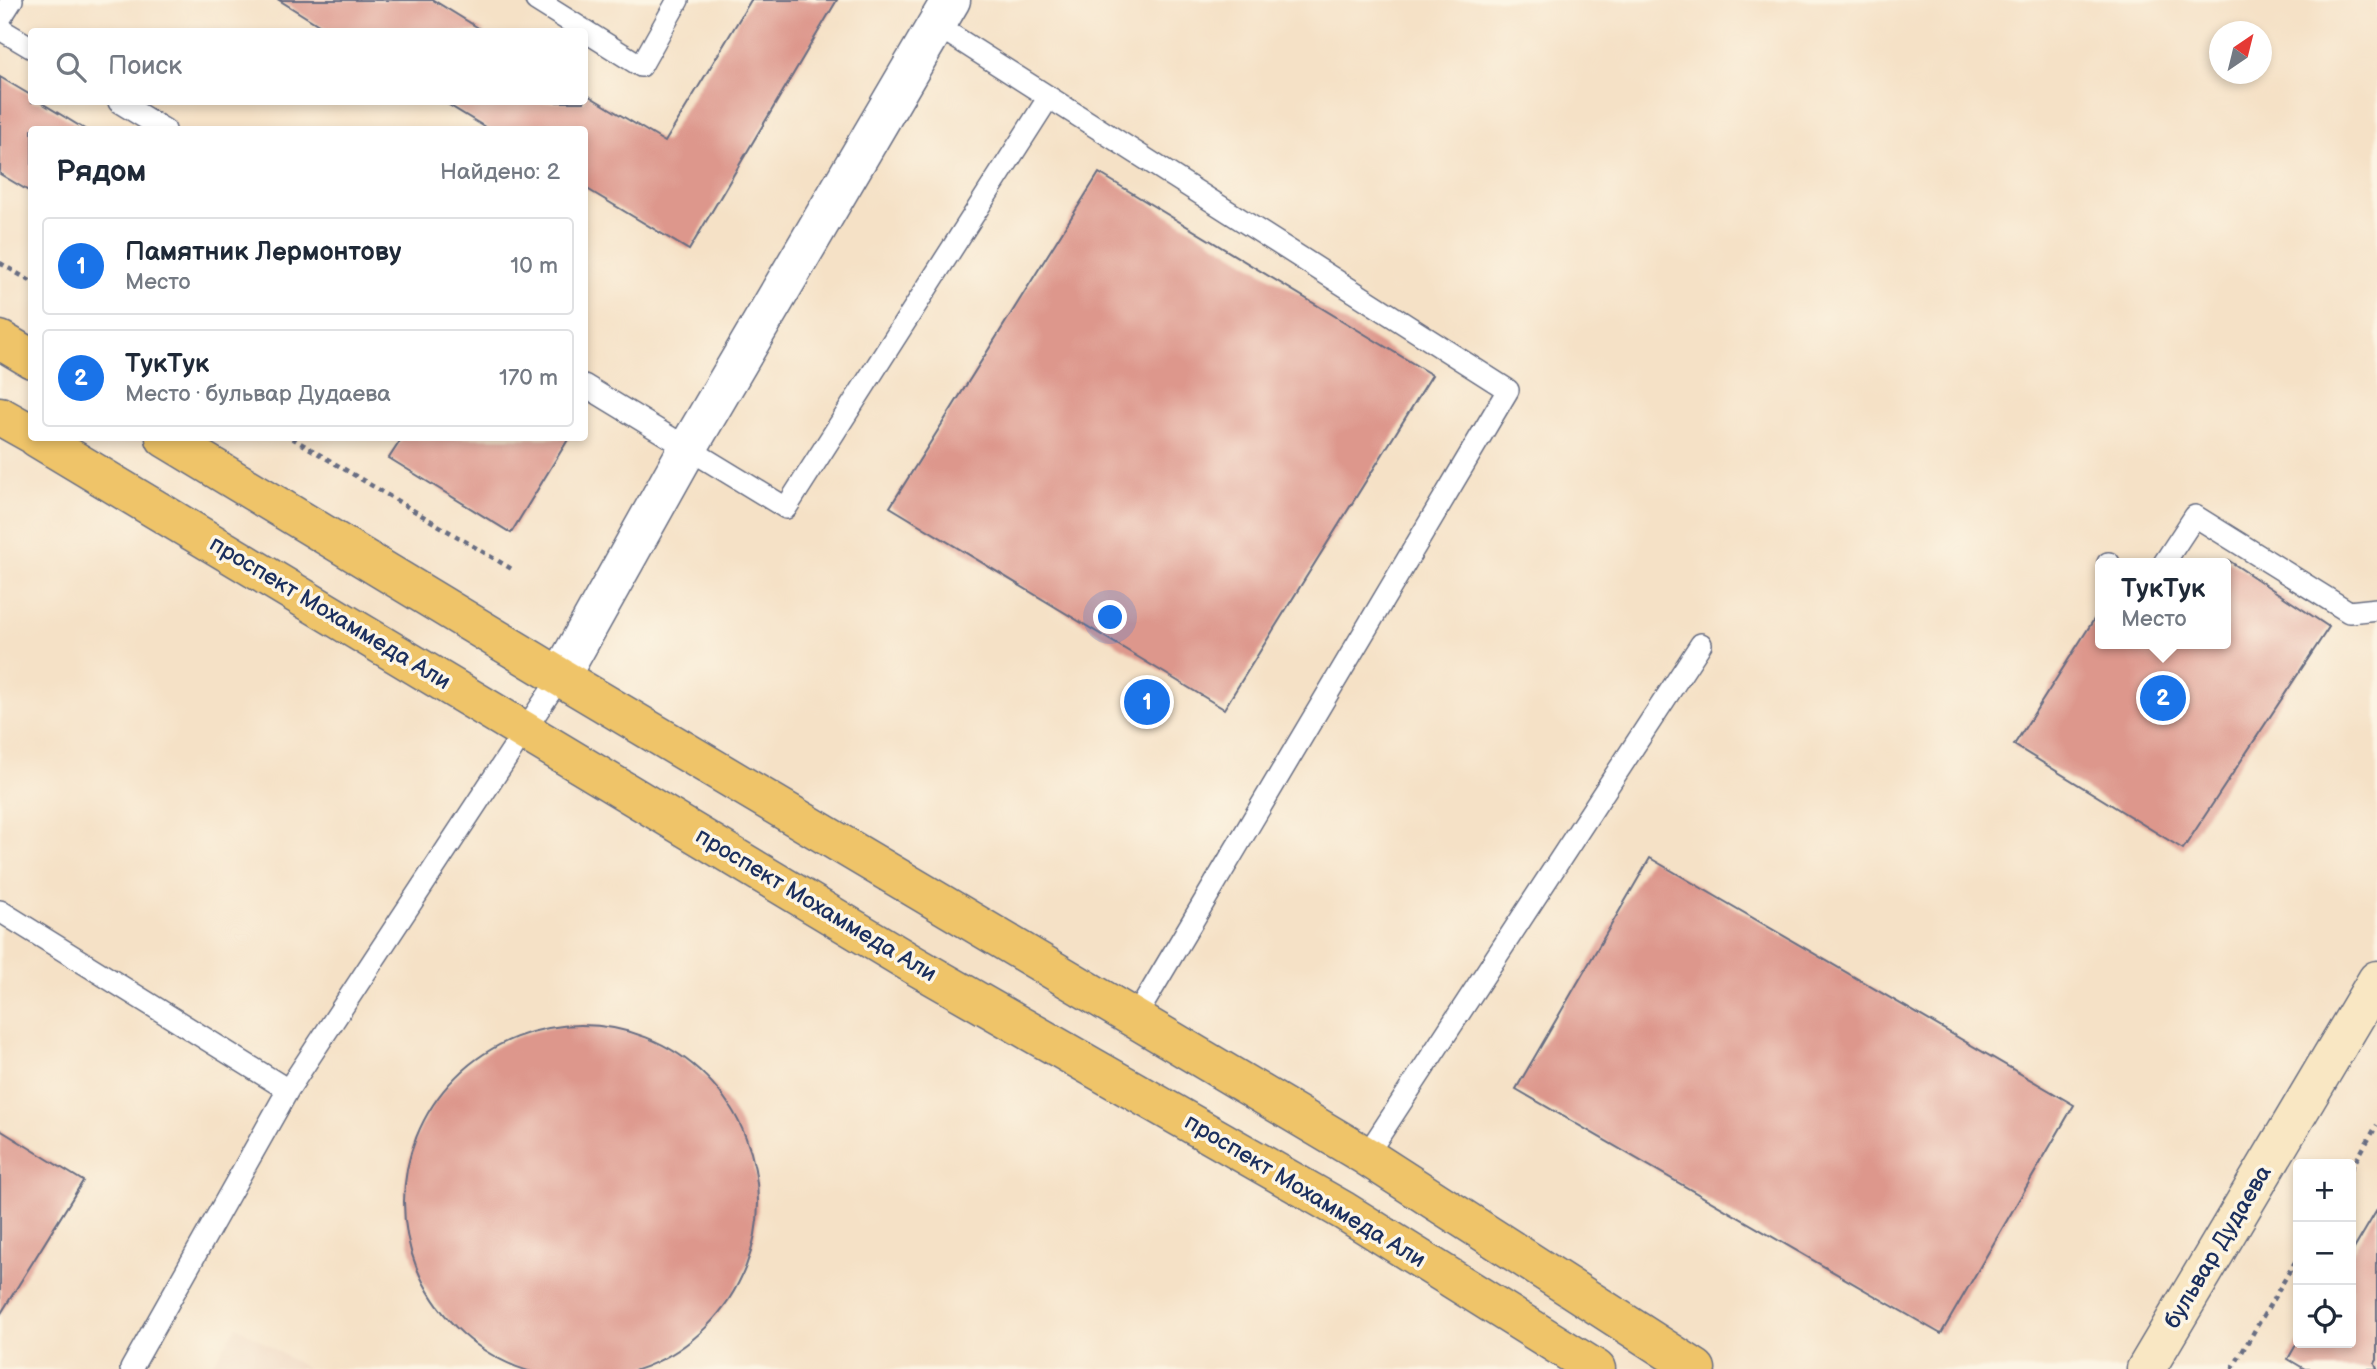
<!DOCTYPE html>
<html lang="ru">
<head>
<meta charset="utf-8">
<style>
  :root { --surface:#fff; --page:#f6f6f7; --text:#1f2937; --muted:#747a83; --line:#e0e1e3; --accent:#1a73e8 }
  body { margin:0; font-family:"Balsamiq Sans",sans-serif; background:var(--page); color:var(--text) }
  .controls { position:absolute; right:21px; bottom:21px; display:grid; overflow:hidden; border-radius:7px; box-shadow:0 4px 10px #0003 }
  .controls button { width:63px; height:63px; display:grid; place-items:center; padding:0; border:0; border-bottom:2px solid var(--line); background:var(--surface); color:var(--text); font:35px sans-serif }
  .compass { position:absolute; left:2209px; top:21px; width:63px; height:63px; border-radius:50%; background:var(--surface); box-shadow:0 4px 10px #0003; rotate:35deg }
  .you { position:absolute; left:1111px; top:618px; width:24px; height:24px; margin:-18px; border:5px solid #fff; border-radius:50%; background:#1a73e8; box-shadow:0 0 0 10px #1a73e833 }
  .badge { display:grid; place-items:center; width:46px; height:46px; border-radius:50%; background:var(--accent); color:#fff; font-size:23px; font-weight:700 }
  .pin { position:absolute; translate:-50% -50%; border:4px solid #fff; box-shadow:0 2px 7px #0006 }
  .popup { position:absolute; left:2095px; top:558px; width:136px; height:91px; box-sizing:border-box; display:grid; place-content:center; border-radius:7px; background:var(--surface); filter:drop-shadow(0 2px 5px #0005); font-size:23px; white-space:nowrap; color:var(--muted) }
  .popup b { font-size:26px; color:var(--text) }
  .popup::after { content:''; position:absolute; left:50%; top:100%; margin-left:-14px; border:14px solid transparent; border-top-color:var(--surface) }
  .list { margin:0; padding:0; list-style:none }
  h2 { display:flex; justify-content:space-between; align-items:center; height:91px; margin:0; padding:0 28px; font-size:30px }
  h2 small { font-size:23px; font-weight:400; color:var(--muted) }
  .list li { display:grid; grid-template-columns:46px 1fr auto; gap:21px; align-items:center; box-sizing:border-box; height:98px; margin:0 14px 14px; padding:0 14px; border:2px solid var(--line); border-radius:7px }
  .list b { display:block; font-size:26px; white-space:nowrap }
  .list p { margin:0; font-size:23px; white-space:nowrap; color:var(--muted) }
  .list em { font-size:23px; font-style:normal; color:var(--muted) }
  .icon { flex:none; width:38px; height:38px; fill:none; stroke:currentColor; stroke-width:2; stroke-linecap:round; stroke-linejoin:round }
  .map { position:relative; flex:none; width:2377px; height:1369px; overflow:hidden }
  .search { position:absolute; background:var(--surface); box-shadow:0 4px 10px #0003; left:28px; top:28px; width:560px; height:77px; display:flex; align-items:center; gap:18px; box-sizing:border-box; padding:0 24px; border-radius:7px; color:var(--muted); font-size:26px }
  .panel { position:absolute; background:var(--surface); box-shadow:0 4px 10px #0003; left:28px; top:126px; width:560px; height:315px; border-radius:7px }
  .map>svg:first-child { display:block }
  .built { fill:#edd2bb }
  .building { fill:#dd978c }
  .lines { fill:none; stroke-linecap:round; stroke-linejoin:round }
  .service-casing { stroke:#676d82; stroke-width:24 }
  .minor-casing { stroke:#676d82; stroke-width:41 }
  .secondary-casing { stroke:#676d82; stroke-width:41 }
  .primary-casing { stroke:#676d82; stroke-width:41 }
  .path { stroke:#676d82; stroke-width:4.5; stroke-dasharray:5 5; stroke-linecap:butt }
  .service { stroke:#fff; stroke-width:21 }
  .minor { stroke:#fff; stroke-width:38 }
  .secondary { stroke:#f9e7c3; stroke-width:38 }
  .primary { stroke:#efc469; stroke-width:38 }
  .labels { text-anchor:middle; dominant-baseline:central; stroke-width:7; stroke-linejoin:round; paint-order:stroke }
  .street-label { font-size:23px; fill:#1b2f5e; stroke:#fcf5e5 }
</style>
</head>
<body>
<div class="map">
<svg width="2377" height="1369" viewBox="0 0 2377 1369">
  <rect width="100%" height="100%" fill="#fcf5e5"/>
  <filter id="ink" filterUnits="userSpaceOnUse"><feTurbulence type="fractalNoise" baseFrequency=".0143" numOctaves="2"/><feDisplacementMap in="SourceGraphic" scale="14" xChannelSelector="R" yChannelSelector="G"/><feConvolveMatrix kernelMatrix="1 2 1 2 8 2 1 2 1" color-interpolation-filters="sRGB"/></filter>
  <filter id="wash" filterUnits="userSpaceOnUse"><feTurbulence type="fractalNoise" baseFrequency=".00686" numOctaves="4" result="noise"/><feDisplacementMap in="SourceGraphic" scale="28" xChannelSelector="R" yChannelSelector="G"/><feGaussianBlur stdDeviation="1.57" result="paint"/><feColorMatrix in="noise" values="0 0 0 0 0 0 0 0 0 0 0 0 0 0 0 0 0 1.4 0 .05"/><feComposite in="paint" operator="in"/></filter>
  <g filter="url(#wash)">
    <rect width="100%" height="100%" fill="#f5e1c6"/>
    <path class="built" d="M237 1326 307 1369H210Z"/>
    <g id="blocks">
      <path class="building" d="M279 0H433L485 32H330Z
        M751 0H837L689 250 584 187V130H490L444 102H584V93L665 142Z
        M0 77 32 96V102H40L86 130H32V193L0 174Z
        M1099 173 1432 375 1224 709 890 507Z
        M402 438H569L511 533 389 458Z
        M2228 560 2329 627 2183 849 2014 745 2100 610V644H2155L2167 652 2173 644H2226V564Z
        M1650 858 2074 1105 1941 1334 1516 1089Z
        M404 1202a177 177 0 1 1 354 0a177 177 0 1 1-354 0Z
        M0 1130 83 1181 0 1315Z
        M2377 1210V1360L2375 1363 2377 1369H2305L2288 1359 2297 1343H2351V1254Z"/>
    </g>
  </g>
  <g filter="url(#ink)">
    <use href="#blocks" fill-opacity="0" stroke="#676d82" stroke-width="2"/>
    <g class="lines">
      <defs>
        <path id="service" d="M536 0 641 66 678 0
          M0 19 12 0
          M936 25 1508 390 1135 1018
          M0 29 32 48
          M119 102 165 130
          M584 385 786 508 1049 97
          M2108 563H2109
          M2164 563 2195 516 2349 612 2377 609
          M0 911 288 1090
          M1366 1156 1701 644
          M131 1369 288 1090 560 677"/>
        <path id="minor" d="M560 677 688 448 951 0"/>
        <path id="secondary" d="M2146 1369 2377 980"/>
        <path id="primary" d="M0 340 32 359
          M0 416 32 434
          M37 438 914 965 1344 1211 1596 1369
          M165 438 560 677 1366 1156 1696 1369"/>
      </defs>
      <use href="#service" class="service-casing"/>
      <use href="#minor" class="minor-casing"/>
      <use href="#secondary" class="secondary-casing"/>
      <use href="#primary" class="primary-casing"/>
      <path class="path" d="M0 263 32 282
        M292 438 515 571
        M2351 1169 2377 1125
        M2232 1369 2298 1257"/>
      <use href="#service" class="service"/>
      <use href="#minor" class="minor"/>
      <use href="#secondary" class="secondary"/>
      <use href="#primary" class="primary"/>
    </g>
  </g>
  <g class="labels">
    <g class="street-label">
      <text transform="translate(330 613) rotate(31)">проспект Мохаммеда Али</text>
      <text transform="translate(816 905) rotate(31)">проспект Мохаммеда Али</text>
      <text transform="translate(1305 1191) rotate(31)">проспект Мохаммеда Али</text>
      <text transform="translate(2218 1247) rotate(-59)">бульвар Дудаева</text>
    </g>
  </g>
</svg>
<div class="controls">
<button>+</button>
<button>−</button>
<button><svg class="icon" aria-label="locate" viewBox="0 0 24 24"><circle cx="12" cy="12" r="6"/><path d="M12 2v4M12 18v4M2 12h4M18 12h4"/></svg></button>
</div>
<svg class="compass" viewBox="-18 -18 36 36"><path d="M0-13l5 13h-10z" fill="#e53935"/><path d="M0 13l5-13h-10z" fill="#747a83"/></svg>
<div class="you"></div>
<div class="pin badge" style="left:1147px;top:702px">1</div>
<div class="pin badge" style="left:2163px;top:698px">2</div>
<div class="popup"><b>ТукТук</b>Место</div>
<div class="search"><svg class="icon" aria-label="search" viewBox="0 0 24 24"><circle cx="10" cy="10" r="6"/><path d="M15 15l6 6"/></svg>Поиск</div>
<section class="panel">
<h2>Рядом<small>Найдено: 2</small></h2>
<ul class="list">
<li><span class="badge">1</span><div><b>Памятник Лермонтову</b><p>Место</p></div><em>10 m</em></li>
<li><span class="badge">2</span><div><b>ТукТук</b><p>Место · бульвар Дудаева</p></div><em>170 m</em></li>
</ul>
</section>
</div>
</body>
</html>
